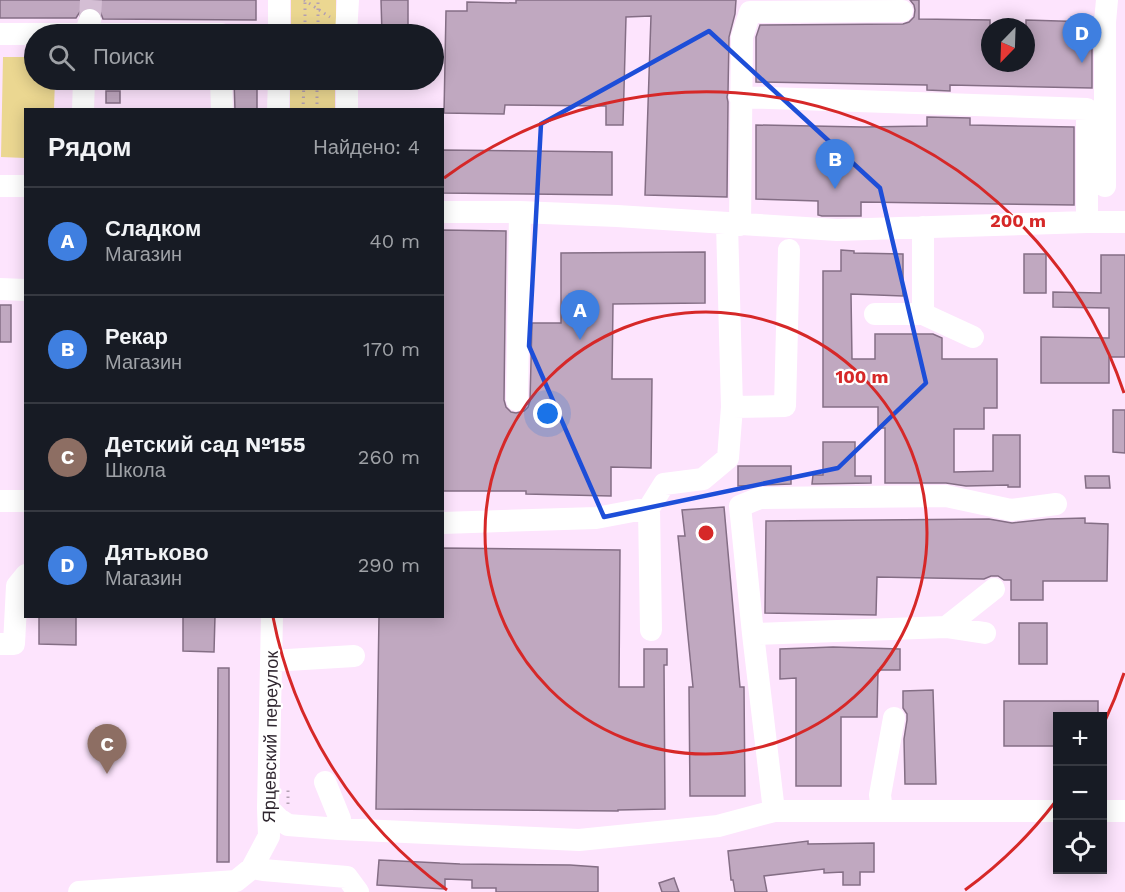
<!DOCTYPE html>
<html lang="ru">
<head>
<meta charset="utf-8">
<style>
  :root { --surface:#171b24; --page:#20242c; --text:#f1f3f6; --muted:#9ea1a6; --line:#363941; --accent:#766836 }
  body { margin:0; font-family:"Work Sans",sans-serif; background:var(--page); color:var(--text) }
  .controls { position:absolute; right:18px; bottom:18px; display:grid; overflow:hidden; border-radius:0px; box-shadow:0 3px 15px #0003 }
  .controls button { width:54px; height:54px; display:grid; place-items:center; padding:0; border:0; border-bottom:2px solid var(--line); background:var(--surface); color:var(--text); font:30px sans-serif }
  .compass { position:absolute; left:981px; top:18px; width:54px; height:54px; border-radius:50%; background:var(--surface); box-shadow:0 3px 15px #0003; rotate:203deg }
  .you { position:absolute; left:548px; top:414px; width:21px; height:21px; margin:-15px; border:4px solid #fff; border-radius:50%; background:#1a73e8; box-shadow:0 0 0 9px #1a73e833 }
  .badge { display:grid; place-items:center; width:39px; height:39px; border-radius:50%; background:var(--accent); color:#fff; font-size:20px; font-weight:700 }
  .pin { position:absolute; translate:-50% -50px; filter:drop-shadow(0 2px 3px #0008) }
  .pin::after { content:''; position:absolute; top:32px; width:21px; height:18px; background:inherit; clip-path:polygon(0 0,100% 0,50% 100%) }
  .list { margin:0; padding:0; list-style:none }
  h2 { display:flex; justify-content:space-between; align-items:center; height:78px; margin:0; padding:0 24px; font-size:26px }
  h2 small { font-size:20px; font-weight:400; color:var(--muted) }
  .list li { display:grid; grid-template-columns:39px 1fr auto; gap:18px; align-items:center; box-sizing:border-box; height:108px; padding:0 24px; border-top:2px solid var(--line) }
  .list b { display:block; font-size:22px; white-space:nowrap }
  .list p { margin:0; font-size:20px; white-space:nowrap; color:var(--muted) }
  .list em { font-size:20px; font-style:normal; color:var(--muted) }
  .icon { flex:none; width:33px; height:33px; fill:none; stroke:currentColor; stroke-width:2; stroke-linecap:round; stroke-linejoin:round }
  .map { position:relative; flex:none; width:1125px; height:892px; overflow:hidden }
  .search { position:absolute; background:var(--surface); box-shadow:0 3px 15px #0003; left:24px; top:24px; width:420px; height:66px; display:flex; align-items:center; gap:15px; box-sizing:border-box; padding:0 21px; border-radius:33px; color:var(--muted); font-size:22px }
  .panel { position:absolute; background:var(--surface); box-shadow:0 3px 15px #0003; left:24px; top:108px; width:420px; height:510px; border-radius:0px }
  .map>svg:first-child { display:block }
  .green { fill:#ebd791 }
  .building { fill:#c0a8c0; stroke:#846e85; stroke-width:1.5 }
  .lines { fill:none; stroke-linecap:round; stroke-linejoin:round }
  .minor-tunnel { stroke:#d4bed4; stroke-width:22; stroke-dasharray:22 11; stroke-linecap:butt }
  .path { stroke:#b3a0b3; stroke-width:3; stroke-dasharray:1.5 4.5; stroke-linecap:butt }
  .minor { stroke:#fff; stroke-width:22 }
  .marked { fill:none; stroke:#1d4ed8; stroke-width:4.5; stroke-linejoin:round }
  .ring { fill:none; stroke:#d62828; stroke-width:3 }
  .labels { text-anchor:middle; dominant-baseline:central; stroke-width:4.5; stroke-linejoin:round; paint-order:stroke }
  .street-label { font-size:18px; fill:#2f262f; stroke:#fff }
  .centre { fill:#d62828; stroke:#fff; stroke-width:3 }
  .ring-label { font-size:18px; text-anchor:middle; font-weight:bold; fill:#d62828; stroke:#fff; stroke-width:4.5; stroke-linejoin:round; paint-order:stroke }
</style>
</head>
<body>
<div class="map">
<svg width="1125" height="892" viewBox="0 0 1125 892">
  <rect width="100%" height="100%" fill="#fde4fd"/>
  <path class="green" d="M291 0H336V34H291Z
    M3 57H34V80H55L54 109 26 110 25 158 1 157Z
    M290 80H335V109H290Z"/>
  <path class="building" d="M0 0H256V20L103 19 100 11 95 8 88 7 81 10 76 18H0Z
    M381 0H408V34H382Z
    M516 0H736L735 14 729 37 728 92 727 97 728 102 727 197 645 195 651 16 626 17 623 125H606V106L505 105 504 114 444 113 446 11H467V2L516 3Z
    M910 0H919V19L990 20V63H1026V20L1092 22V88L950 85V91L927 90V85L756 82V37L760 25 903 24 909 22 914 17 915 10 914 5Z
    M234 80H257V110H235Z
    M106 91H120V103H106Z
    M927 117 970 118V125L1074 127V205L861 202V216H822L818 215V201L756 199V125L863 127 927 126Z
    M442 150 612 152V195L442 193Z
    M442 230 506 231 504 400 506 407 511 412 516 413 524 411 528 407 530 401 532 323H561V253L705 252V303L613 304 612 379H652L651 468 611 467V496L526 494V491H442Z
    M841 250 854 251V253L903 254V296L851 294 852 359H875V334H933L942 338V359H997V408H984V429H954V472L993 471V435H1020V487H1008V485L966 486 946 483H885V428H878V407H823V271H841Z
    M1024 254H1046V293H1024Z
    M1101 255H1125V357H1109V383H1041V337L1109 338V308L1053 307V292L1101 293Z
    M0 305H11V342H0Z
    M1113 410H1125V453L1113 452Z
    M823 442H855V476H871V483L812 484 813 475H823Z
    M738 466H791V484L738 486Z
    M1085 476H1109L1110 488H1086Z
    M724 507 740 687H744L745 796H690L689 687H693L678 536H685L682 510Z
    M1085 518V523L1108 524 1107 581H1043V600H1011V580H1004L998 576H991L984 579 877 577 876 615 765 613 766 521 989 519 1012 523 1049 519Z
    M442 548 620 550 619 687H644V649H667V665H664L665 809 618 810V811L376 809 379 616H442Z
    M39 616H76V645L39 644Z
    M183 616H215L214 652 183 651Z
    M1019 623H1047V664H1019Z
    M833 647 900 649V670H878L877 717H841V786H796V678L780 679V649Z
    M218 668H229V862H217Z
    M933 690 936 784H905L904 739 907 720V714L903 708V691Z
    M1004 701H1098V717H1058V746H1004Z
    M808 841V844L874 843V872H860V885H843V872L824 873V869L764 876 767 892H735L733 880H731L728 851Z
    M379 860 460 864 570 865 598 867V892H496V888H472V880L445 879V889L377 885Z
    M674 878 679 892H662L659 883Z"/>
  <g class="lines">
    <path class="minor-tunnel" d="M90 18 91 0"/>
    <path class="path" d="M304 0 330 17
      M238 33H261
      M305 34V0
      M318 34V0
      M303 110 304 80
      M317 110V80
      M288 804V789"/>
    <path class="minor" d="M0 34H85L90 20
      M85 34H221
      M279 34V0
      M346 34 348 0
      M221 80 222 110
      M347 80V110
      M740 97 1087 109V222
      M83 110 84 80
      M278 110 279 80
      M0 186H26
      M1105 186V22L1107 0
      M442 212H520L617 216 837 230 1087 222H1125
      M740 225 742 37 750 12 902 11
      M0 289 26 290
      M875 314H923V227
      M923 314 973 337
      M517 400 520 212
      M732 407 785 406 789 250
      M0 501H26
      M649 508 651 630
      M442 523 596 518 649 508 664 484 703 479 728 458 732 407 727 224
      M946 627 994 589
      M753 634 946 627 985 633
      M0 644H14L17 586 26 575
      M271 661 354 656
      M325 782 340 819 339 829
      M268 808 279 819 288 825 339 829 579 840 718 826 774 811H1058
      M774 811 753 634 740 506 760 498 946 496 1011 510 1056 504
      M882 811 880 795 894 718
      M1102 811H1125
      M252 868 263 870 347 877 358 892
      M79 892 236 881 252 868 269 836 268 808 272 616"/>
  </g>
  <path class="marked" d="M709 31 880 188 926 383 838 468 604 517 529 346 541 124Z"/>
  <g class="ring">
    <circle cx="706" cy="533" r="221"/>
    <path d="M1124 673A441 441 0 0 1 1104 723M1056 801A441 441 0 0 1 965 890M447 890A441 441 0 0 1 273 617M444 178A441 441 0 0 1 1124 393"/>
  </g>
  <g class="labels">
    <g class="street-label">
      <text transform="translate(270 737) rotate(-89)">Ярцевский переулок</text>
    </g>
  </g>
  <circle cx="706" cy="533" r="9" class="centre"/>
  <g class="ring-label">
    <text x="1018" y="227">200 m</text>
    <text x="862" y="383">100 m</text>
  </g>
</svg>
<div class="controls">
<button>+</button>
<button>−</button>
<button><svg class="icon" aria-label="locate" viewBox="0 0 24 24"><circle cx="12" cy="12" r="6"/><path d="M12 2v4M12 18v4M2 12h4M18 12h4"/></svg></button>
</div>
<svg class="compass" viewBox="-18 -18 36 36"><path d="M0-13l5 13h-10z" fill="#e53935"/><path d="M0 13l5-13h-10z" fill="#9ea1a6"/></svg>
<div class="you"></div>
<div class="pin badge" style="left:580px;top:340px;background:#3f7fe0">A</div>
<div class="pin badge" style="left:835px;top:189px;background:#3f7fe0">B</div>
<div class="pin badge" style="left:107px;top:774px;background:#8d6e63">C</div>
<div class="pin badge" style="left:1082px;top:63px;background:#3f7fe0">D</div>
<div class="search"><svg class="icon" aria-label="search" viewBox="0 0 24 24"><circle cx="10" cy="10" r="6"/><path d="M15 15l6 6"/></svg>Поиск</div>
<section class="panel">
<h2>Рядом<small>Найдено: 4</small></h2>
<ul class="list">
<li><span class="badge" style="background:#3f7fe0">A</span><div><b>Сладком</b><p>Магазин</p></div><em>40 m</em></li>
<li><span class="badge" style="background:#3f7fe0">B</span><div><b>Рекар</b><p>Магазин</p></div><em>170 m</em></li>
<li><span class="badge" style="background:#8d6e63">C</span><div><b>Детский сад №155</b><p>Школа</p></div><em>260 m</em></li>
<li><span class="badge" style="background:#3f7fe0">D</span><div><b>Дятьково</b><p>Магазин</p></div><em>290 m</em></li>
</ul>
</section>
</div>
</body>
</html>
